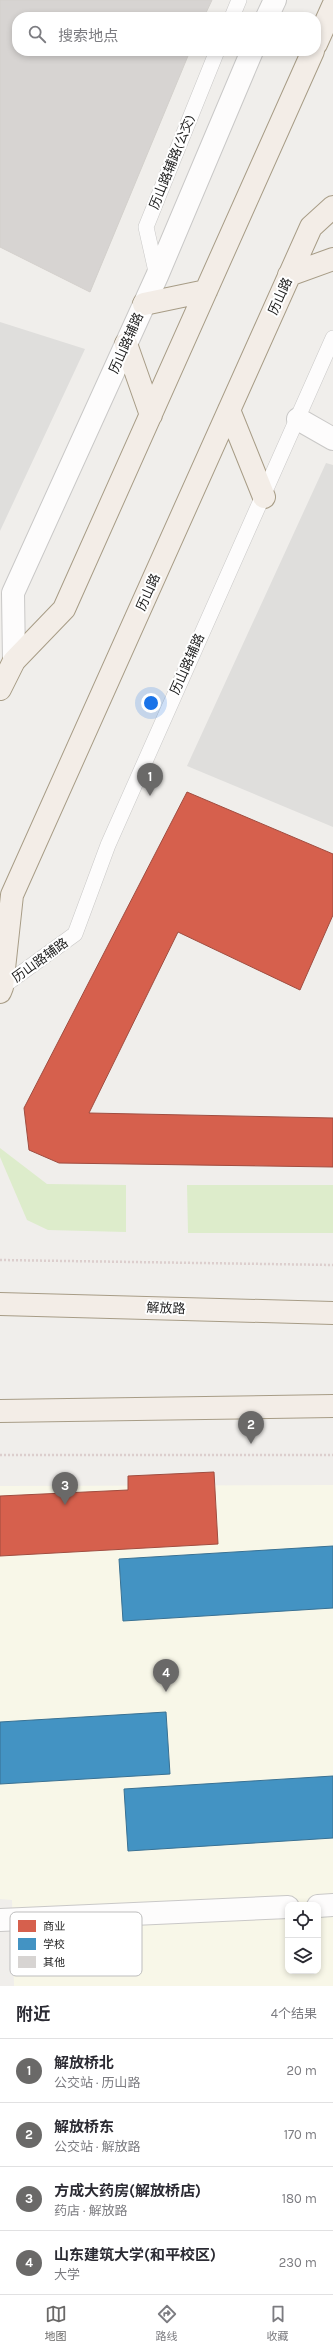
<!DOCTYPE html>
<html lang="zh">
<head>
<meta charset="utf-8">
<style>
  :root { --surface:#fff; --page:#f7f7f7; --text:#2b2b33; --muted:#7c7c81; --line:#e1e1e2; --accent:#6a6968 }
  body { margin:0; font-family:Karla,"Noto Sans SC",sans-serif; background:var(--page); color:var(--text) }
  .controls { position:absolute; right:12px; bottom:12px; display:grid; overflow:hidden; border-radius:8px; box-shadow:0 2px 6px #0003 }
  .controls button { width:36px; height:36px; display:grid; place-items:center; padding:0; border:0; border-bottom:1px solid var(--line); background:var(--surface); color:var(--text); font:20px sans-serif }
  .you { position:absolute; left:151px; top:703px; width:14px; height:14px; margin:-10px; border:3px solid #fff; border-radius:50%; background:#1a73e8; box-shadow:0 0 0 6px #1a73e833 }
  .badge { display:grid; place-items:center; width:26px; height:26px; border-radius:50%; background:var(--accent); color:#fff; font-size:13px; font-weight:700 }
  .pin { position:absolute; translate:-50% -33px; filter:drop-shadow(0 1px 2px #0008) }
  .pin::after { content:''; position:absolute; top:21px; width:14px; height:12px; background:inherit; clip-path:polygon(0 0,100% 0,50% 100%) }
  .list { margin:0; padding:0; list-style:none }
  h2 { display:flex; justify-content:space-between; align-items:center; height:52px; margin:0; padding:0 16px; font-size:17px }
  h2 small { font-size:13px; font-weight:400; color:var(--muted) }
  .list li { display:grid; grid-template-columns:26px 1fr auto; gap:12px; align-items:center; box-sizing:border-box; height:64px; padding:0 16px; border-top:1px solid var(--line) }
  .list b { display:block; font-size:15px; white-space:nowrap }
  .list p { margin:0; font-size:13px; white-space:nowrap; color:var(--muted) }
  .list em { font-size:13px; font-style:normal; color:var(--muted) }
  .icon { flex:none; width:22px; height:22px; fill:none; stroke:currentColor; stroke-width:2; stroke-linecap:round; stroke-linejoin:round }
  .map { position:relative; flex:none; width:333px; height:1986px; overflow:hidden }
  .search { position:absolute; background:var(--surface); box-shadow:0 2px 6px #0003; left:12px; right:12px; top:12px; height:44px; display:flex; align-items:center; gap:10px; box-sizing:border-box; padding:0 14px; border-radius:16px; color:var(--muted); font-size:15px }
  .sheet { height:308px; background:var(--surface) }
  nav { display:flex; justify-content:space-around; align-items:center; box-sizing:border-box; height:56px; border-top:1px solid var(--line); background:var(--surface); font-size:11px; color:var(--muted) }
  nav a { display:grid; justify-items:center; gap:2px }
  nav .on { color:var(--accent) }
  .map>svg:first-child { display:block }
  .residential { fill:#dfdedc }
  .education { fill:#f8f7e8; fill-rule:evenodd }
  .grass { fill:#ddeccb }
  .shops { fill:#d6604d; stroke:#a04d40 }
  .schools { fill:#4393c3; stroke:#397193 }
  .building { fill:#d7d4d2; stroke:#d3d0cc }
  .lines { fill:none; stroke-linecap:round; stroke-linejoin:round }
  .service-casing { stroke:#c9c8c7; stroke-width:16 }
  .minor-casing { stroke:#c9c8c7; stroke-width:24 }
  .tertiary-casing { stroke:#c9c8c7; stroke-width:24 }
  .primary-casing { stroke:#a79c86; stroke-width:24 }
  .path { stroke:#dccecd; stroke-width:2.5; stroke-dasharray:2 2; stroke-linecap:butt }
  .service { stroke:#fdfcfc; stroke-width:15 }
  .minor { stroke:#fdfcfc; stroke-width:22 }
  .tertiary { stroke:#fdfcfc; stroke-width:22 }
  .primary { stroke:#f3ede7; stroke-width:22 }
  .labels { text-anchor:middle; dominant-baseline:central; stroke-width:4; stroke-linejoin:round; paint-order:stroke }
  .street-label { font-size:13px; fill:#222; stroke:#fff }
  .key { fill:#fff; stroke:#bdbdbd; stroke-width:1 }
  .key-label { font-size:11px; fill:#222 }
</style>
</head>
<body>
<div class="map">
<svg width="333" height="1986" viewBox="0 0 333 1986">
  <rect width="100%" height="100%" fill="#f0eeeb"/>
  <path class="residential" d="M0 322 85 349 0 531Z
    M326 463 333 465V827L187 766Z"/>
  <path class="education" d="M333 1485V1986H14L12 1900 0 1899V1486ZM288 1905H318V1971H288Z"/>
  <path class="grass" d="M0 1148 47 1184 126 1185V1232L48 1230 27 1220 0 1157Z
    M187 1185H333V1233H188Z"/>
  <path class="shops" d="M187 792 333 854V915L300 990 178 932 89 1113 333 1118V1167L59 1163 29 1150 24 1108Z
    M214 1472 218 1544 0 1556V1496L128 1490V1476Z"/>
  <path class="schools" d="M333 1546V1608L123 1621 119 1559Z
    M166 1712 170 1774 0 1784V1722Z
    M333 1776V1838L128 1851 124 1789Z"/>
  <path class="building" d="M0 0H212L204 17H17V51H190L90 292 0 247Z"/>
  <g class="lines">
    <defs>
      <path id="service" d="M232 17 239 0
        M157 276 146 227 217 51
        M2 987 75 934 108 845 333 338"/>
      <path id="minor" d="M298 419 333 439
        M318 1906 333 1905
        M0 1920 288 1907"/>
      <path id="tertiary" d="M267 17 275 0
        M14 661 13 593 157 276 252 51"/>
      <path id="primary" d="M316 44 333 6
        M289 275 333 259
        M144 304 206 291
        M126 344 151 415
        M229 410 264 497
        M0 689 14 661 64 609 313 51
        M0 992 2 987 12 895 311 227 333 207
        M0 1304 333 1313
        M0 1411 333 1406"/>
    </defs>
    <use href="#service" class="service-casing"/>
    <use href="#minor" class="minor-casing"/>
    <use href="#tertiary" class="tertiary-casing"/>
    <use href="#primary" class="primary-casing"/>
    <path class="path" d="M0 1260 333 1265
      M0 1455H333"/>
    <use href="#service" class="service"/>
    <use href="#minor" class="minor"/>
    <use href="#tertiary" class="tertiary"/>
    <use href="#primary" class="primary"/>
  </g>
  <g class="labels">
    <g class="street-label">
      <text transform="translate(172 162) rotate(-68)">历山路辅路(公交)</text>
      <text transform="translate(280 296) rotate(-66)">历山路</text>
      <text transform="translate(126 343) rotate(-66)">历山路辅路</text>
      <text transform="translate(148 592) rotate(-66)">历山路</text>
      <text transform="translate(187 664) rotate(-66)">历山路辅路</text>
      <text transform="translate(40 960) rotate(-36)">历山路辅路</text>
      <text transform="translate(166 1308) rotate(2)">解放路</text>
    </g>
  </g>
  <rect x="10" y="1912" width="132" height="64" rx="6" class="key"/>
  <rect x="18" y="1920" width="18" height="12" fill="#d6604d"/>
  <rect x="18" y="1938" width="18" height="12" fill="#4393c3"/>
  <rect x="18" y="1956" width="18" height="12" fill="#d7d4d2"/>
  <g class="key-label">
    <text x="43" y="1930">商业</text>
    <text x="43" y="1948">学校</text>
    <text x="43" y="1966">其他</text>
  </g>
</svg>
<div class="controls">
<button><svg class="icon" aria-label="locate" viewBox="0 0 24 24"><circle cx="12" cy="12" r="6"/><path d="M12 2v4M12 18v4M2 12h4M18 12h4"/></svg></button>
<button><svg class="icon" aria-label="layers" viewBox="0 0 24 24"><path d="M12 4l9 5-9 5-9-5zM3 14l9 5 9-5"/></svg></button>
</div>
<div class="you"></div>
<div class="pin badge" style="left:150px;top:796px">1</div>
<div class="pin badge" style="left:251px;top:1444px">2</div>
<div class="pin badge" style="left:65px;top:1505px">3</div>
<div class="pin badge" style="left:166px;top:1692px">4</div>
<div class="search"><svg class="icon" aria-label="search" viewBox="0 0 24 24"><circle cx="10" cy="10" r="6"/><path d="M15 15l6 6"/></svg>搜索地点</div>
</div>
<section class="sheet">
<h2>附近<small>4个结果</small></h2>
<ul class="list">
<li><span class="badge">1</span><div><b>解放桥北</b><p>公交站 · 历山路</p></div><em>20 m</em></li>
<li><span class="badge">2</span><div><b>解放桥东</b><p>公交站 · 解放路</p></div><em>170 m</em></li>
<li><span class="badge">3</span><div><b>方成大药房(解放桥店)</b><p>药店 · 解放路</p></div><em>180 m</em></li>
<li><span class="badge">4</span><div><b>山东建筑大学(和平校区)</b><p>大学</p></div><em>230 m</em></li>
</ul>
</section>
<nav>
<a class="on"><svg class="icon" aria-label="map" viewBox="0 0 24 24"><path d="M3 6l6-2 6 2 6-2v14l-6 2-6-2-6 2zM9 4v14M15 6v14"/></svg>地图</a>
<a><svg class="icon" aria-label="directions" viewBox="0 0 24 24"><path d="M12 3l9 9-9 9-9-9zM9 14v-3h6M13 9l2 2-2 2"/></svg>路线</a>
<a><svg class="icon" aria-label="saved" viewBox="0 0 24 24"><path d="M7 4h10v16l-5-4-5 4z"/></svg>收藏</a>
</nav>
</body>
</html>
